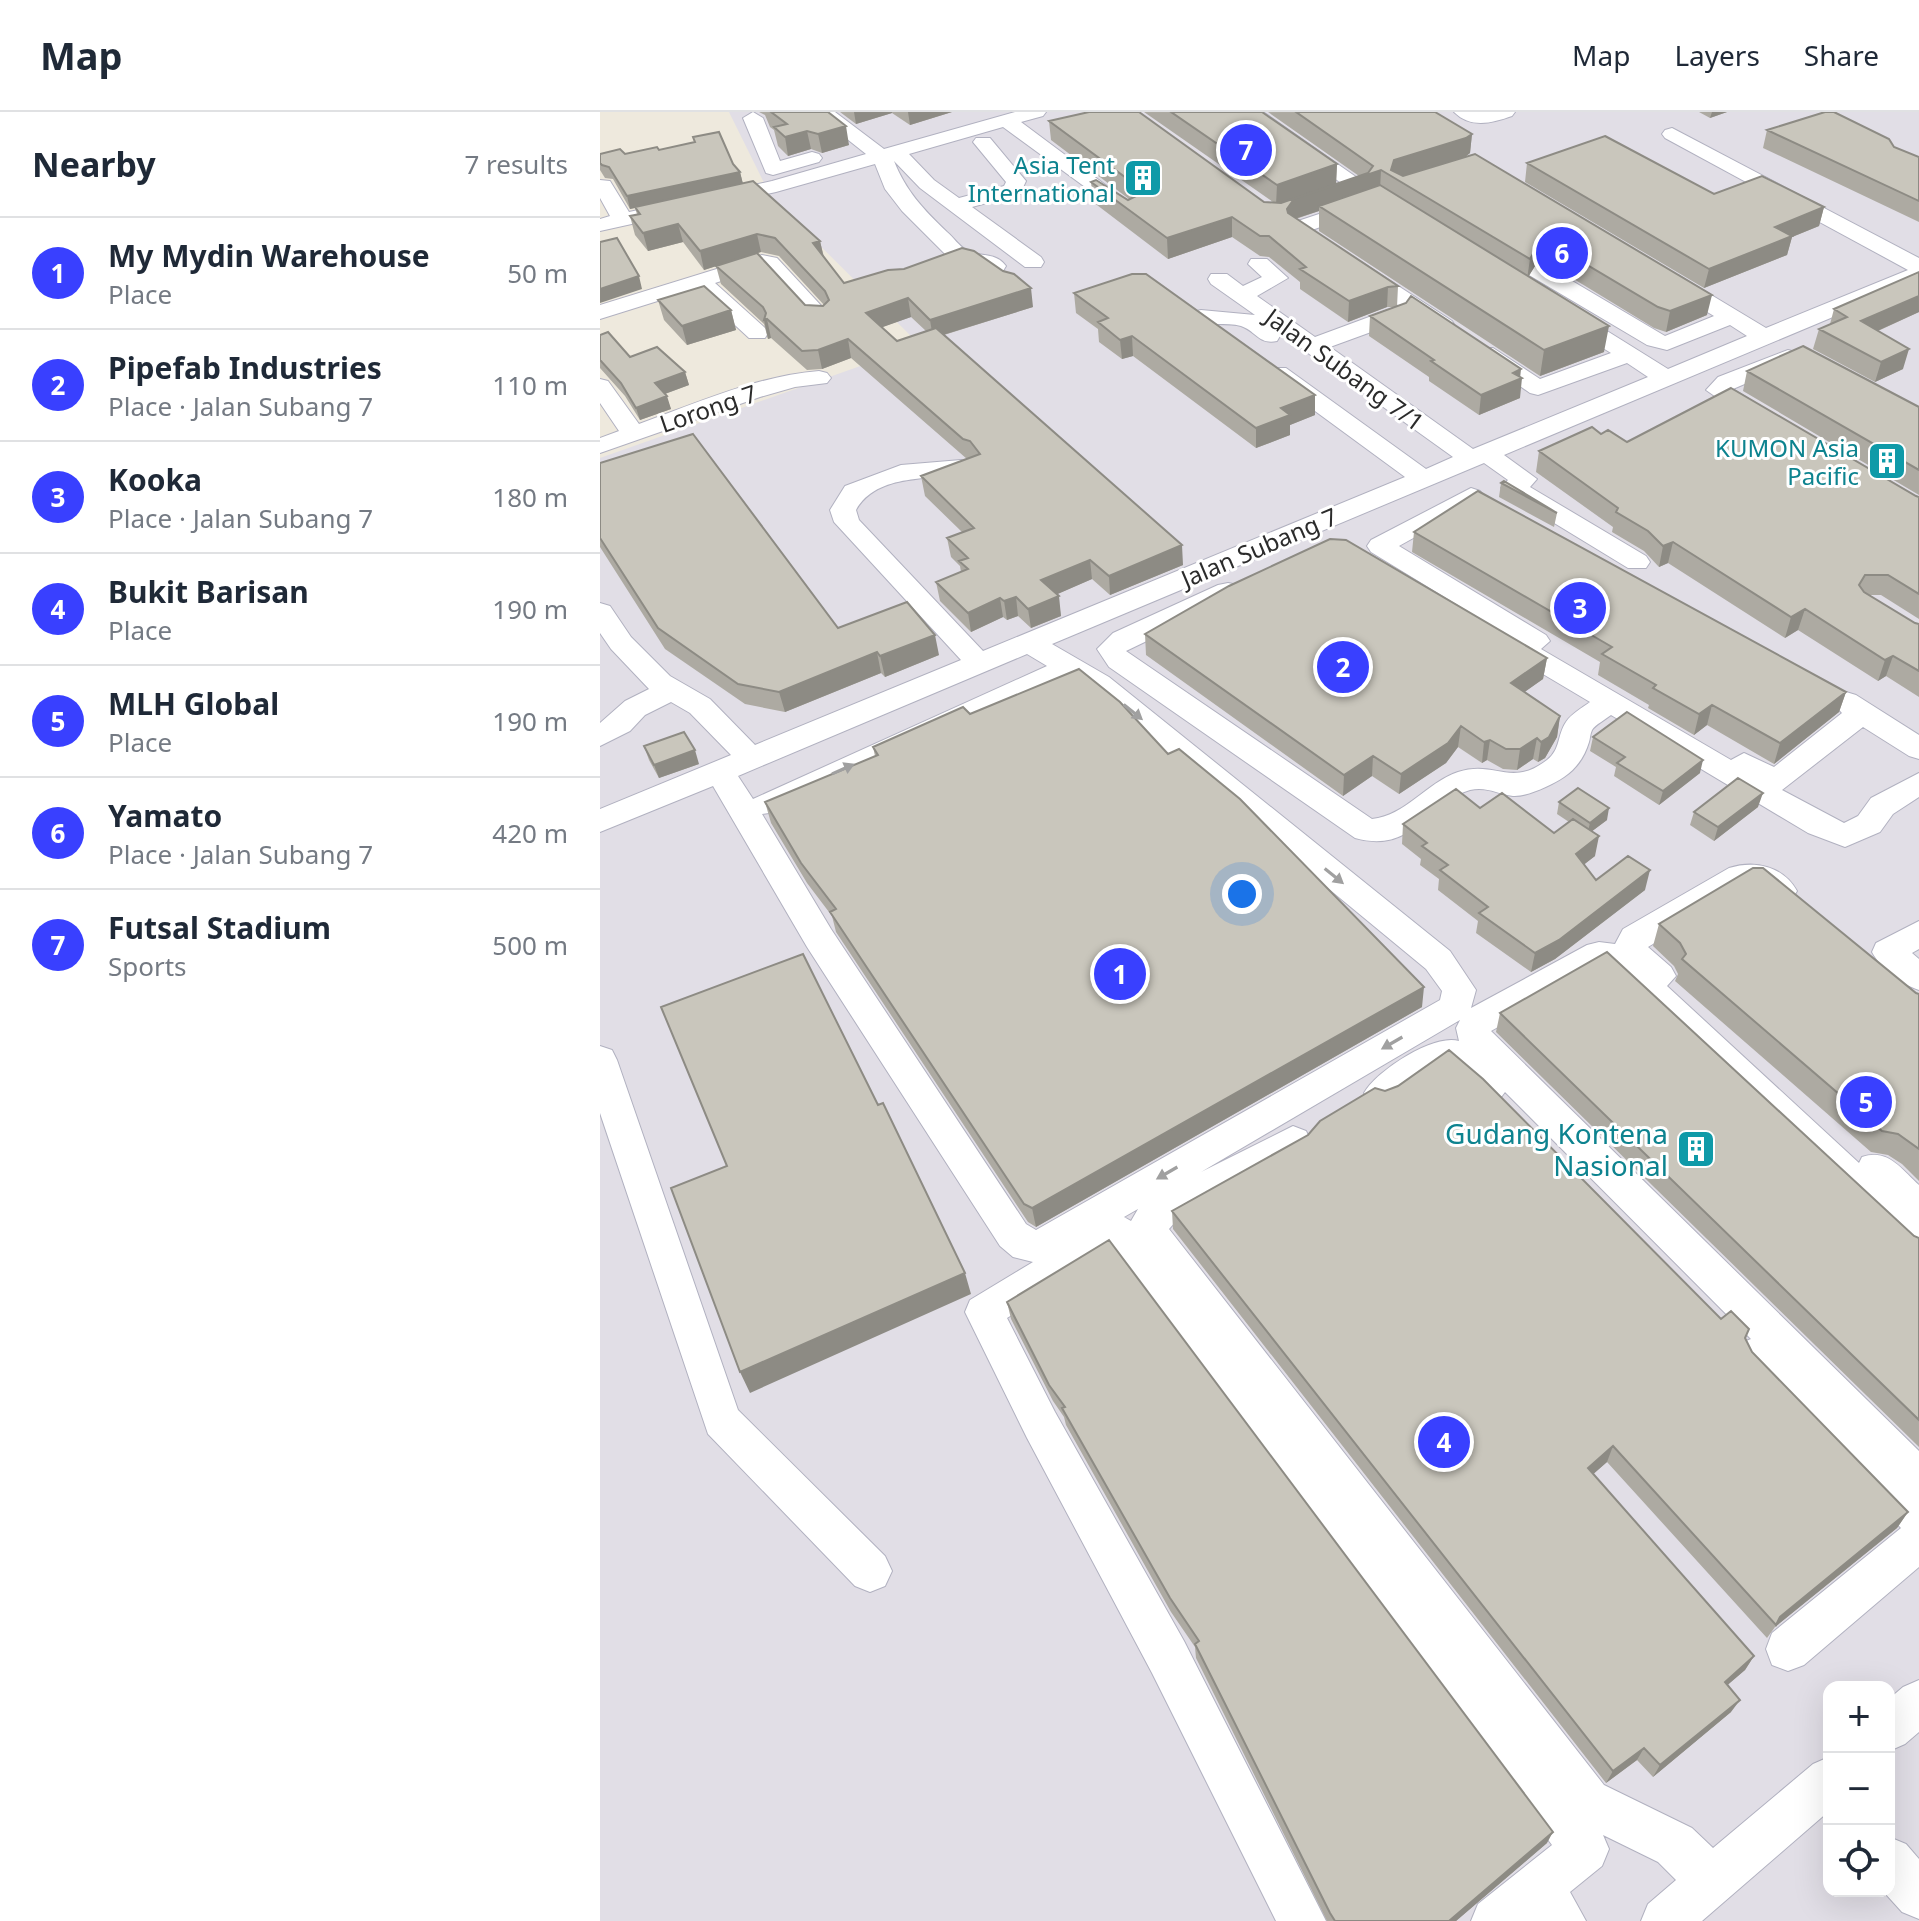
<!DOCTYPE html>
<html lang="en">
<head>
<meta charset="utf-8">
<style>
  :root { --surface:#fff; --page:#f2f2f3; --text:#1f2937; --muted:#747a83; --line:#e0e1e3; --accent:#3940ff }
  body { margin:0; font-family:"Noto Sans",sans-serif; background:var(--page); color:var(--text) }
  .controls { position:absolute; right:24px; bottom:24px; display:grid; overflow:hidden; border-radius:16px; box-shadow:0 8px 32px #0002 }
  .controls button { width:72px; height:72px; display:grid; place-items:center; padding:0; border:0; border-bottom:2px solid var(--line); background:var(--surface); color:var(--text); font:40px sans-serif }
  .you { position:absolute; left:642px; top:782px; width:28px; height:28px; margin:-20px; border:6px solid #fff; border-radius:50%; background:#1a73e8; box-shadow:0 0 0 12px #1a73e833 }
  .badge { display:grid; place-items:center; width:52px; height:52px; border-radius:50%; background:var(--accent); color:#fff; font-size:26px; font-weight:700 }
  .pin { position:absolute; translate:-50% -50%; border:4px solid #fff; box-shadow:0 2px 8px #0006 }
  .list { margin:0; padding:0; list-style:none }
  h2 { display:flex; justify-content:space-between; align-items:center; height:104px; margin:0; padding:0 32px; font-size:34px }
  h2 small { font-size:26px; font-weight:400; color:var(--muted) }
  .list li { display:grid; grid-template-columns:52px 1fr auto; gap:24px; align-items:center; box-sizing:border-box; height:112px; padding:0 32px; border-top:2px solid var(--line) }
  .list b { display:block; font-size:30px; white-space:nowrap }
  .list p { margin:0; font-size:26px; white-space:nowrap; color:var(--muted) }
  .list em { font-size:26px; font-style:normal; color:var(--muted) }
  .icon { flex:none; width:44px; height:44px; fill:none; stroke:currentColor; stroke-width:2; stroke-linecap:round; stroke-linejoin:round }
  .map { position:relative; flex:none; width:1319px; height:1809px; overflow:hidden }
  header { display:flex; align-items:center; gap:48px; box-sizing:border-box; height:112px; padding:0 40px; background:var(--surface); border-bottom:2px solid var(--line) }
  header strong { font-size:38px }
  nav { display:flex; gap:44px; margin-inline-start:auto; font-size:28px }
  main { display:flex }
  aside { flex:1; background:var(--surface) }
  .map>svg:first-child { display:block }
  .industrial { fill:#e1dee6; fill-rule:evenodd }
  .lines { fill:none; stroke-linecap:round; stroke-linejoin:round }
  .minor-casing { stroke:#b1b1c0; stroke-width:2 }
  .minor { fill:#fff; fill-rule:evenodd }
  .wall { fill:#adaaa2; fill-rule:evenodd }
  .shaded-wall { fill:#8d8b84 }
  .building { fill:#c9c6bc; stroke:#8d8b84; stroke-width:2 }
  .oneway { fill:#a0a0a0 }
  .labels { text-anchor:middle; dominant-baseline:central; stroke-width:6; stroke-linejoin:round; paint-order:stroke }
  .far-culture-label { font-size:24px; fill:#0d838f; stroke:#fff; text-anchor:end }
  .far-street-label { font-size:24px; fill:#2b2b2b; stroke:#fff }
  .culture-label { font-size:28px; fill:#0d838f; stroke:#fff; text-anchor:end }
</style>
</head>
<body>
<header>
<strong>Map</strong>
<nav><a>Map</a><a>Layers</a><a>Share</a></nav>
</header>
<main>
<aside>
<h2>Nearby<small>7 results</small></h2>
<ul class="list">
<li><span class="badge">1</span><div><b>My Mydin Warehouse</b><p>Place</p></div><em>50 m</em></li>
<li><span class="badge">2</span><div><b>Pipefab Industries</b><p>Place · Jalan Subang 7</p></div><em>110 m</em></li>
<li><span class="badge">3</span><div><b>Kooka</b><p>Place · Jalan Subang 7</p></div><em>180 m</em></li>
<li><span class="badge">4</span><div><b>Bukit Barisan</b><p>Place</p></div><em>190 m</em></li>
<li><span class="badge">5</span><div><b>MLH Global</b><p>Place</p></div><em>190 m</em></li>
<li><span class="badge">6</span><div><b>Yamato</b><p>Place · Jalan Subang 7</p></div><em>420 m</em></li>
<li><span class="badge">7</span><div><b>Futsal Stadium</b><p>Sports</p></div><em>500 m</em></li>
</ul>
</aside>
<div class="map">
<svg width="1319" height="1809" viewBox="0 0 1319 1809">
  <rect width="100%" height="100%" fill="#eee9dd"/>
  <path class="industrial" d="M129 0H1319V1809H0V346L320 233 171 85ZM1229 1575H1289V1779H1229Z"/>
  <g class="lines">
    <defs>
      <path id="minor" d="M153 0 163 6 180 49 212 40 219 42 222 46 219 50 173 63 166 61 143 6Z
        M213 0H235L284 37 415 0H446L443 4 421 10 539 98 536 102H522L403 15 309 42 334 68 359 86 404 74 406 70 373 30 376 26H390L426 69 420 82 372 95 441 145 444 150 441 155H425L320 76 294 49C306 79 323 97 347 120 353 125 359 134 366 138 379 146 395 139 406 154L403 159 395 161 379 153 352 149 302 99 285 77 275 52 176 80 0 119V107L10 104 0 86V68L10 69 29 100 172 69 266 42Z
        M640 0H663L769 74 766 78 734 91H720L717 87 720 83 744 73Z
        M854 0H915L912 4C892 11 871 17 854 0Z
        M1072 16 1319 146V169L904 343 937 367 930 375 1046 444 1050 450 1046 456H1028L905 381 901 376 908 368 884 351 452 532 509 565 850 839 876 878 871 896 987 833 999 830 1015 832 1023 817 1129 756C1155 748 1183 754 1197 779L1192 787C1171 794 1165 776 1145 776L1048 835 1071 855 1076 864 1067 874 1259 1051 1262 1045C1288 1036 1301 1057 1319 1073V1145L1306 1140 1004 855 891 919 1319 1339V1455L1204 1553 1188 1559 1172 1553 1166 1537 1172 1521 1301 1416 1146 1255 1140 1242 1146 1229 1151 1227 905 980 902 984C877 993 864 970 847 953L794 991 782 995 770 991 764 981C776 959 834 921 859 929L856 916 860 908 601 1060 693 1014 706 1019 711 1029 706 1039 576 1109 569 1117 1004 1673 1092 1716 1113 1736 1213 1652 1229 1645V1699L1102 1809H1041L1048 1792 1076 1768 1058 1750 1003 1723 1009 1737 1002 1754 970 1780 986 1809H871L878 1792 952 1733 512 1142 407 1206 455 1300 584 1529 726 1809H676L552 1561 427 1326 365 1200 370 1188 433 1150 413 1145 400 1134 207 835 113 674 0 720V697L131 643 90 601 71 590 45 603 30 619 0 634V611L25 589 49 577 11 537 0 521V491L10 494 31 525 70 564 110 587 155 633 361 548 234 410 230 398 245 374 301 353 361 348 370 350 373 355 370 360C333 369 277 360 256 398L259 408 383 539 805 365 670 266 666 261 670 256H686L826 357 853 345 673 216 680 224 677 229C659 233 656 219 641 214 626 210 608 214 593 210L590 205 593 200 601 198 655 203 611 172 608 167 611 162H627L643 174 662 165 648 152 651 147H667L688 166 657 184 715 225 788 198H804L807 203 804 208 730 235 873 337 1048 265 1027 251 938 283 930 281 873 241 877 236H893L940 267 1011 241 959 209 956 204 959 199H975L1068 257 1147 224 1130 213 1067 238 1047 233 887 138 884 133 887 128H903L1065 224 1114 204 1062 173 1059 168 1062 163H1078L1166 216 1308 158 1065 26 1062 22 1065 18ZM427 542 447 554 153 687 138 664ZM468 566 489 579 826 857 842 879 840 888 436 1118 426 1112 231 817 162 702 176 700ZM538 1097 531 1109 524 1105Z
        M761 88 771 94 768 98 712 118 852 209 855 214 852 219H836L689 119 695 110Z
        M162 143 177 146 227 200 230 205 227 210H211L162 156 115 171 165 216 168 221 165 226H149L96 177 0 207V193Z
        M1188 238 1196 240 1200 245 1196 250 1133 277 1168 299 1171 304 1168 309H1150L1106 278 1118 265Z
        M219 259 227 261 231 266 227 271 195 275 160 285 0 341V326L19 319 0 291V267L8 269 39 312C97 291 157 264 219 259Z
        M871 376 880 379 884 384 880 389 799 434 946 523 950 529 941 537 1131 648 1144 641 1174 655 1242 601 1232 590 1236 583 1246 580 1256 583 1319 623V647L1309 644 1263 615 1182 678 1244 711 1258 704 1271 686 1319 661V685L1293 702 1280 720 1245 735 1208 721 1011 603C1006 607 995 613 992 618 990 622 990 627 989 630 985 644 976 657 964 665 952 673 927 685 913 684 898 682 886 674 870 678 829 689 814 743 755 726L509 555 497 537 513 521 618 473 628 471 638 473 642 479 638 485 526 539 772 707C805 704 826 671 858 660 895 648 911 676 947 648 961 637 957 623 966 610 971 602 982 596 990 590L896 534 892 528 902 520 771 440 767 434 771 428Z
        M1319 809V837L1312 841 1319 847V878C1301 872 1281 857 1272 840L1276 831Z
        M0 934 12 938 17 948 138 1298 285 1444 292 1459 285 1474 270 1480 255 1474 108 1322 0 1001Z
        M1319 1568V1620L1305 1632 1289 1639V1587L1303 1575Z
        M1289 1725 1306 1732 1319 1747V1807L1302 1800 1283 1779H1289Z"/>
    </defs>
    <use href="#minor" class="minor-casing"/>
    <use href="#minor" class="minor"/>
  </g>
  <path class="wall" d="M159 0H228L249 33 222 41 211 37 188 44 178 34 174 18 170 15 165 3Z
    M240 0H352L310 13 292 1 256 12Z
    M544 0H662L737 52 736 72 759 64 668 0H835L872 22 870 41 865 45 1107 203 1066 220 1054 216 959 158 951 156 944 159 935 154 928 165 1004 240 940 264 719 119V99L696 107 798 174 797 195 920 265V286L879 303 829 269V265L769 224 770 204 796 195H787L748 210 700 177V170L669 145 660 144 632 125 568 147 493 90 491 70 528 88 529 87 451 28 449 9 664 90H673Z
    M1099 0H1127L1110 6Z
    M1167 18 1294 35 1319 45V110L1163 36Z
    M93 25 133 52 140 60 143 72 220 129 224 145 244 171 433 195 344 223 583 453 510 483 492 467 457 482 461 504 431 516 418 504 407 508 403 505 371 520 340 489 336 470 361 460 360 454 351 445 347 426 362 420 325 384 321 364 367 347 251 246 222 257 207 258 171 226 168 227 164 212 121 172 116 154 104 158 83 130 48 139 35 123 30 104 37 102 35 96 30 97 13 67 5 66 0 58V42H25L59 38 94 30ZM161 140 179 144 224 193 223 194 205 193 157 141ZM311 205 326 219 297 229 282 215Z
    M927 51 1114 82 1224 95 1219 114 1192 125 1187 143 1104 176 925 70Z
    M1319 160V200L1278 219 1303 257 1275 270 1213 237 1219 217 1230 212 1234 197Z
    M474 181 715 283V303L690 313V323L656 336 533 244 522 247 499 230 498 217 476 201Z
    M58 188 131 198 136 218 87 233 64 208Z
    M0 223 30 245 85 260 89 273 65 282 71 297 40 308 25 284 0 256Z
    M1147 259 1319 295V383L1143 279Z
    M1001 322 1027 330 1319 385V507L1281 483H1269L1315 511 1319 512V585L1286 564 1278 569 1198 518 1185 526 1068 451 1059 455 1044 439 1012 420 1013 415 936 360 939 339Z
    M0 351 238 516 339 543 285 565 281 561 185 600 145 592 65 537 0 435Z
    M901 371 957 401 954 415 899 385Z
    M814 420 1246 580 1239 600 1174 652 1107 613 1094 623 1048 596 1049 593 998 563 1000 550 812 440Z
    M545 522 947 546 943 567 924 580 960 604 957 625 945 646 938 650 933 647 917 658 903 657 887 648 882 651 858 635 846 651 799 682 772 664 743 684 546 543Z
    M370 602 568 642 822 895 436 1115 428 1110 236 820 232 804 207 771 171 711 165 690 275 644 273 635Z
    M993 625 1100 661 1059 693 1014 664 1016 655 990 639Z
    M44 634 99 652 59 666 49 648Z
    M959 690 1007 708 992 719 995 744 984 752 996 768 1045 778 955 847 931 860 876 821 878 809 838 778 839 767 820 753 821 747 802 732 803 712 954 721 969 710 957 702Z
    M1158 695 1114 729 1090 713 1094 700Z
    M1059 812 1319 882V1069L1302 1052 1288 1043 1271 1040 1075 869 1078 862 1074 854 1053 834Z
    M900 901 1319 1126V1335L896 920Z
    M572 1099 1121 1207 1145 1226 1152 1240 1308 1400 1297 1416 1175 1515 1167 1526 1007 1350 993 1362 1154 1544 1145 1558 1127 1573 1131 1600 1053 1665 1037 1648 1006 1671 573 1117Z
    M407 1190 947 1731 856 1809H727L596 1546 595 1535 571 1500 466 1313 464 1305 453 1289 411 1207Z"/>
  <path class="shaded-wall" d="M254 0H292V1L256 12Z
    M308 0H352L310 13Z
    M1112 0H1127L1110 6Z
    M246 14 249 33 222 41 218 22Z
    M207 19 211 37 188 44 185 25Z
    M872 22 870 41 864 46 796 67 791 58 794 48Z
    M737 52 736 72 676 93 677 73Z
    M781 58 780 78 719 94V99L694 107 686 117 687 97 694 87Z
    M140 60 143 72 30 97 27 84Z
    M1224 95 1219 114 1192 125 1187 143 1104 176 1109 157 1175 115Z
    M632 105V125L568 147 567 126Z
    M78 112 83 130 48 139 43 121Z
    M157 122 161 140 104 158 100 139Z
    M220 129 224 147 213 131Z
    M938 133 935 154 927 167 930 147Z
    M954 136 951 156 944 159 947 139Z
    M39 164 42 177 0 191V177Z
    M788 175 787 195 748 210 749 189Z
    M431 176 433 195 333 226 330 208Z
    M1112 183 1107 203 1066 220 1070 199Z
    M1319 184V200L1255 229 1261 209Z
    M308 186 311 205 269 220 266 201Z
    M131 198 136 218 87 233 82 214Z
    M167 207 171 226 168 227 164 208Z
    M1009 214 1004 240 940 264 944 238Z
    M532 224 533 244 522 247 520 228Z
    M248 227 251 246 222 257 218 238Z
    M1309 237 1303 257 1275 270 1281 250Z
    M921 257 920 267 922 266 920 286 879 303 881 283 913 261Z
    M85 260 89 273 59 284 55 271Z
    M715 283V303L690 313V323L656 336V316L681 296Z
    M67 284 71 297 40 308 36 296Z
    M1073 430 1068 451 1059 455 1063 434Z
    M582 433 583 453 510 483 509 464Z
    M490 448 492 467 444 488 441 468Z
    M459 484 461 504 431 516 428 497Z
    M416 485 418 504 407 508 404 489Z
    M400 486 403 505 371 520 368 501Z
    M1205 497 1198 518 1185 526 1191 505Z
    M335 523 339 543 285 565 280 544Z
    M277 540 281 561 185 600 179 580Z
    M1293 544 1286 564 1278 569 1285 548Z
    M947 546 943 567 908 592 911 571Z
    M1246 580 1239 600 1174 652 1180 631Z
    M1112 593 1107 613 1094 623 1099 602Z
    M960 604 957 625 945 646 938 650 941 630Z
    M861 614 858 635 846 651 799 682 801 662Z
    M937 626 933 647 917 658 920 637Z
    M890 628 887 648 882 651 884 630Z
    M95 638 99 652 59 666 54 653Z
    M773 644 772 664 743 684 744 663Z
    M1103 648 1100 661 1059 693 1063 679Z
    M1163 681 1158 695 1114 729 1118 715Z
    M1009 696 1007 708 987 723 990 711Z
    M999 724 995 744 972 762 976 742Z
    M1050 758 1045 778 955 847 931 860 935 841Z
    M824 875 822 895 436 1115 432 1096Z
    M365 1161 371 1182 150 1281 140 1260Z
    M1013 1334 1007 1350 982 1372 988 1356Z
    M1308 1400 1297 1416 1175 1515 1180 1505Z
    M1154 1544 1145 1558 1116 1583 1125 1570Z
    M1140 1588 1131 1600 1053 1665 1060 1653Z
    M1044 1636 1037 1648 1006 1671 1013 1659Z
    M953 1720 947 1731 856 1809H849Z"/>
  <path class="building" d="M171 0H228L246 14 218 22 207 19 185 25 174 15 187 12Z
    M489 0H539L664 90 681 91 768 61 773 54 696 0H835L872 22 866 26 794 48 791 58 803 64 875 42 1112 183 1070 199 1058 195 962 138 954 136 947 139 938 133 930 147 781 58 694 87 687 97 688 101 798 174 788 175 749 189 700 157 706 155 669 124H660L632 105 567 126 491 70 496 68 528 88 540 82 541 77 449 9Z
    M571 0H662L737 52 677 73Z
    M1225 0H1234L1289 27 1294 35 1319 45V89L1167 18Z
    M119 20 133 52 140 60 27 84 9 55 2 53 0 51V42L20 37 25 42 57 35 59 38 95 30 93 25Z
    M1005 24 1114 82 1162 64 1224 95 1175 115 1192 124 1109 157 927 51Z
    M153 69 220 129 213 131 244 171 288 158 304 157 362 136 374 139 403 159 414 162 431 176 330 208 308 186 266 201 297 229 336 216 582 433 509 464 490 448 441 468 459 484 428 497 416 485 404 489 400 486 368 501 336 470 368 457 359 449 368 446 347 426 374 416 321 364 380 342 370 329 363 327 248 227 218 238 202 239 167 207 164 208 166 201 163 195 116 154 157 141 205 193 223 194 229 188 225 179 175 126 157 122 100 139 78 112 43 121 30 104 40 102 35 95Z
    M780 73 1009 214 944 238 719 94Z
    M17 126 39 164 0 177V130Z
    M1319 160V184L1261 209 1309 237 1281 250 1219 217 1247 205 1234 197Z
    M532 162H546L715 283 681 296 690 303 656 316 532 224 520 228 498 210 508 206 474 181Z
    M104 174 131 198 82 214 58 188Z
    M811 184 921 257 913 261 922 266 881 283 831 249 834 248 770 204 806 191Z
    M8 220 30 245 57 235 85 260 55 271 67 284 36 296 21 271 0 248V223Z
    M1203 234 1319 295V358L1147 259Z
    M1131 276 1316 384 1319 385V482L1288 463H1265L1259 473 1264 480 1315 511 1319 512V559L1293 544 1285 548 1205 497 1191 505 1073 430 1063 434 1048 419 1016 400 1018 396 939 339 992 315 1001 322 1008 318 1027 330Z
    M93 322 238 516 307 490 335 523 280 544 277 540 179 580 138 572 58 516 0 426V351Z
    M904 369 957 401 901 371Z
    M878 379 1246 580 1180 631 1112 593 1099 602 1053 576 1056 573 1002 542 1012 535 814 420Z
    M730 427 746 428 947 546 911 571 960 604 949 625 941 630 937 626 920 637H906L890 628 884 630 861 614 848 631 801 662 773 644 744 663 545 522 629 474Z
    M479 557 520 590 568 642 579 637 640 687 824 875 432 1096 424 1092 230 800 236 797 201 751 165 690 278 643 273 635 363 595 370 602Z
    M1027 600 1103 648 1063 679 1017 651 1025 645 993 625Z
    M84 620 95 638 54 653 44 634Z
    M1138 666 1163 681 1118 715 1094 700Z
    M978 676 1009 696 990 711 959 690Z
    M856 677 880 696 902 681 954 721 973 707 999 724 976 742 996 768 1028 744 1050 758 959 828 935 841 879 801 888 795 840 758 848 753 822 734 827 731 803 712Z
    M1153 756H1163L1316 881 1319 882V1037L1298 1022 1282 1019 1082 847 1086 842 1080 831 1059 812Z
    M1007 840 1314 1124 1319 1126V1308L900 901Z
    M203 842 278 993 283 991 365 1161 140 1260 71 1076 127 1054 61 895Z
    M849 938 883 967 1121 1207 1131 1199 1149 1217 1145 1226 1152 1240 1308 1400 1180 1505 1176 1513 1013 1334 988 1356 1154 1544 1125 1570 1140 1588 1060 1653 1044 1636 1013 1659 572 1099 708 1023 720 1009 775 976 785 979 798 974Z
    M509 1128 953 1720 849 1809H735L730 1801 595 1532 599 1529 570 1486 462 1296 465 1295 449 1273 407 1190Z"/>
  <defs><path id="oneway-solid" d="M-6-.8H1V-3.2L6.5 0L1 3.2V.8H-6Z" transform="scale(2)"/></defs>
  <g class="oneway">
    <use href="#oneway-solid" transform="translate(533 600) rotate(39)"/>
    <use href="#oneway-solid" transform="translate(243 657) rotate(-24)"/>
    <use href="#oneway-solid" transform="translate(734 764) rotate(39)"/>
    <use href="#oneway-solid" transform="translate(792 931) rotate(150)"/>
    <use href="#oneway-solid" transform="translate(567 1061) rotate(150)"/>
  </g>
  <defs>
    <symbol id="building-square" viewBox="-11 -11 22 22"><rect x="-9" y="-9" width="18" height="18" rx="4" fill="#0f9aa8" stroke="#fff"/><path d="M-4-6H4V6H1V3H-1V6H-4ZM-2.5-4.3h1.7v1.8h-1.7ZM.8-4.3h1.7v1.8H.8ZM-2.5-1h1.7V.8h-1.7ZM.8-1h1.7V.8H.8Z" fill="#fff"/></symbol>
  </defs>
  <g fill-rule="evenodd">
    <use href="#building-square" x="521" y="44" width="44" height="44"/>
    <use href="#building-square" x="1265" y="327" width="44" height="44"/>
    <use href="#building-square" x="1074" y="1015" width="44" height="44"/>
  </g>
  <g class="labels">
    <g class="far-culture-label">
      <text x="515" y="52">Asia Tent<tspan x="515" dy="28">International</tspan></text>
      <text x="1259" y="335">KUMON Asia<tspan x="1259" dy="28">Pacific</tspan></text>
    </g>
    <g class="far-street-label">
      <text transform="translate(745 257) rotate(36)">Jalan Subang 7/1</text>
      <text transform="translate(108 296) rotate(-19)">Lorong 7</text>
      <text transform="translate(659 435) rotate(-23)">Jalan Subang 7</text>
    </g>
    <g class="culture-label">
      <text x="1068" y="1021">Gudang Kontena<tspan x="1068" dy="32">Nasional</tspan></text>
    </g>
  </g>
</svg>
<div class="controls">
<button>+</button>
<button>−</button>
<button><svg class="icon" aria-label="locate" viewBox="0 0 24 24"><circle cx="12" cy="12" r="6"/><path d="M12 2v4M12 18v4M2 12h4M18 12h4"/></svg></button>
</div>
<div class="you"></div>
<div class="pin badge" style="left:520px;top:862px">1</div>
<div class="pin badge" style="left:743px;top:555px">2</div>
<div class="pin badge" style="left:980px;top:496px">3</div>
<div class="pin badge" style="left:844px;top:1330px">4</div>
<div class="pin badge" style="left:1266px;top:990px">5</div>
<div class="pin badge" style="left:962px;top:141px">6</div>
<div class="pin badge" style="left:646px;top:38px">7</div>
</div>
</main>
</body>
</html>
